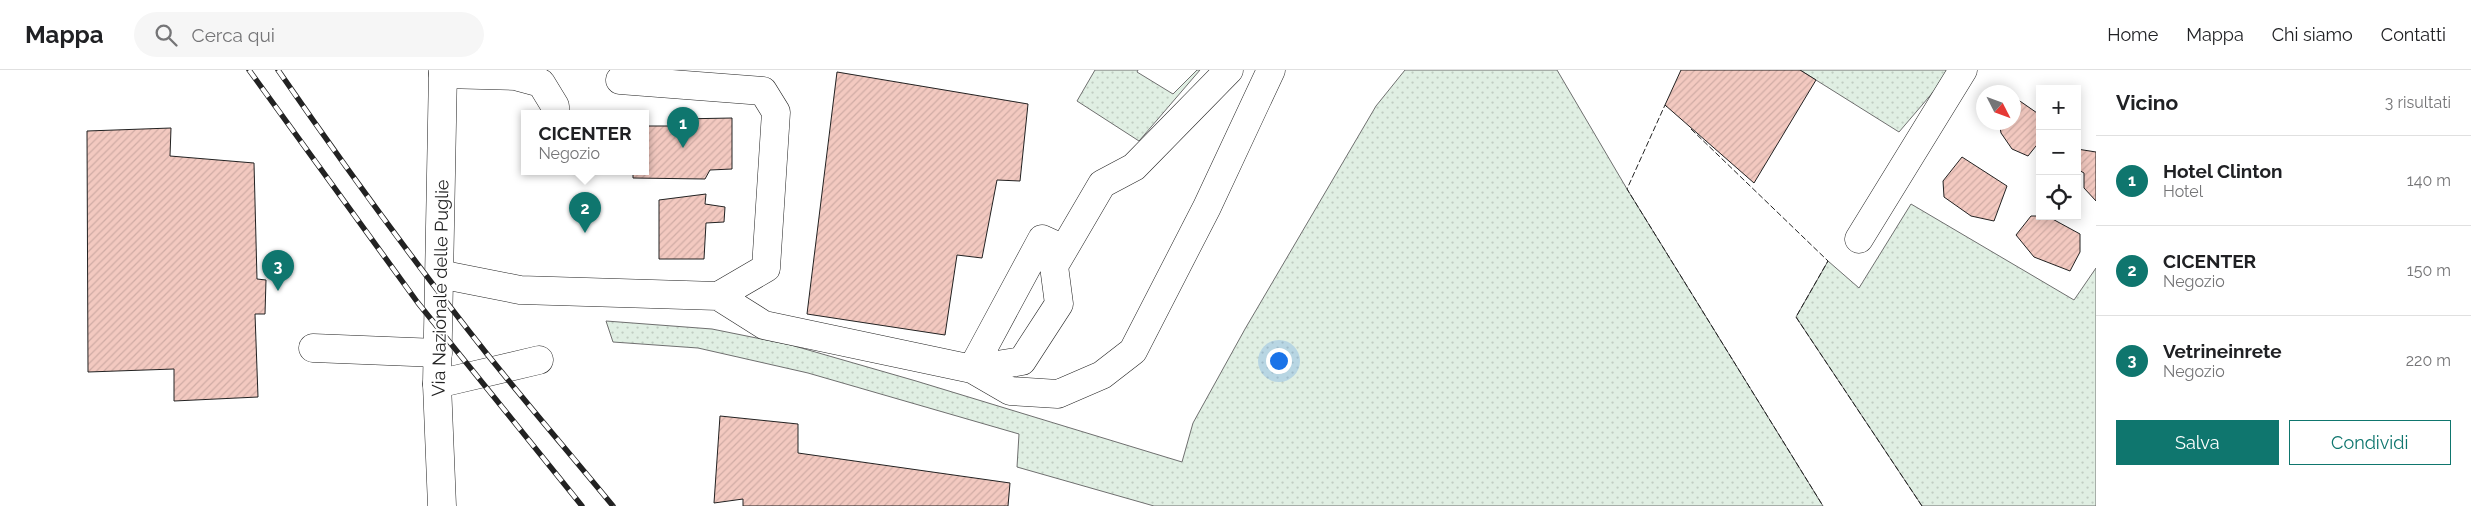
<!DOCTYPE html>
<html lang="it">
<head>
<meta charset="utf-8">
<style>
  :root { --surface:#fff; --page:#f6f6f6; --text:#202124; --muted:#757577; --line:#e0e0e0; --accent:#0f766e }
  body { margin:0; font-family:Raleway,sans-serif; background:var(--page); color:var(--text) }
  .controls { position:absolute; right:15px; top:15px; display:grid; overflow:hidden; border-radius:0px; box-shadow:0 2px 12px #0003 }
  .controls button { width:45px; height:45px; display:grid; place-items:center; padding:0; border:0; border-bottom:1px solid var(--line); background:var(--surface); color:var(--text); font:25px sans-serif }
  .compass { position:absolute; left:1976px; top:15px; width:45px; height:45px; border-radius:50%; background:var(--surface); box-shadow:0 2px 12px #0003; rotate:132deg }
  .you { position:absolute; left:1278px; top:290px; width:18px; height:18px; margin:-12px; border:4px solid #fff; border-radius:50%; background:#1a73e8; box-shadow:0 0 0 8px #1a73e833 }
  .badge { display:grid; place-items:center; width:32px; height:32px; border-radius:50%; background:var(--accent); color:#fff; font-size:16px; font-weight:700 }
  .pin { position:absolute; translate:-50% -41px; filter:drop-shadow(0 1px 2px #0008) }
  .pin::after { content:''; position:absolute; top:26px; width:18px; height:15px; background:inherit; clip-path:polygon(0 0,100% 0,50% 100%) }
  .popup { position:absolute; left:521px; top:40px; width:128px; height:65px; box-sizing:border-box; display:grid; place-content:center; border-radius:0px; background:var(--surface); filter:drop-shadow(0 1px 4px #0005); font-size:16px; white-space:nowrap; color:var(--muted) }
  .popup b { font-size:19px; color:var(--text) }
  .popup::after { content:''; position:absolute; left:50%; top:100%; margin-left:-10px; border:10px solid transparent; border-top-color:var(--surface) }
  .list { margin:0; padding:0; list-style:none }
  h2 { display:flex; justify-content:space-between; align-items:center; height:65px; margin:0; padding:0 20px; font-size:21px }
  h2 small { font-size:16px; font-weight:400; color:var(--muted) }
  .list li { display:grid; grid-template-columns:32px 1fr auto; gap:15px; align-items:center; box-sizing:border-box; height:90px; padding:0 20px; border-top:1px solid var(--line) }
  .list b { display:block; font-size:19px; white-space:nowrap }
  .list p { margin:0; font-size:16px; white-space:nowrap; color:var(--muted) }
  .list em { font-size:16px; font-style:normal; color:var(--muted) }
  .actions { display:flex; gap:10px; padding:15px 20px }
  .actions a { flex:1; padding:11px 0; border:1px solid var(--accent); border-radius:0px; text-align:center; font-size:18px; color:var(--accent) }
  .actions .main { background:var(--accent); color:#fff }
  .icon { flex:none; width:28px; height:28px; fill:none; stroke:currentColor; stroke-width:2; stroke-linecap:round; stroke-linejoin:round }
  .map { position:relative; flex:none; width:2096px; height:436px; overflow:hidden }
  header { display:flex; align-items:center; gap:30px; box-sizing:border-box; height:70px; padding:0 25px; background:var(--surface); border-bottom:1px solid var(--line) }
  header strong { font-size:24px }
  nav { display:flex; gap:28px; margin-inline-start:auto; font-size:18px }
  .search { width:350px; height:45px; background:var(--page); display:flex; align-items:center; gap:12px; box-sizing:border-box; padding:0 18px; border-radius:28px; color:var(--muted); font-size:19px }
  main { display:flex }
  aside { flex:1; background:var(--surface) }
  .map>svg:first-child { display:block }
  .green { fill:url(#green-dots); stroke:#6f6f6f }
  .building { fill:url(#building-hatch); stroke:#222 }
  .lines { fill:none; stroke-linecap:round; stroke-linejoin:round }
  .minor-casing { stroke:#222; stroke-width:29 }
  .major-casing { stroke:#222; stroke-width:29 }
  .minor { stroke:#fff; stroke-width:28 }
  .major { stroke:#fff; stroke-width:28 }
  .rail-casing { stroke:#222; stroke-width:5.5 }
  .rail { stroke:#fff; stroke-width:4; stroke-dasharray:11; stroke-linecap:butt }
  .fence { stroke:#222; stroke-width:1; stroke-dasharray:6 2.5; stroke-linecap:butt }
  .labels { text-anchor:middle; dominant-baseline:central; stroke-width:4; stroke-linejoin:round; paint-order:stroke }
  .street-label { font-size:18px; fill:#222; stroke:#fff }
</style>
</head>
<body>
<header>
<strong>Mappa</strong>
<div class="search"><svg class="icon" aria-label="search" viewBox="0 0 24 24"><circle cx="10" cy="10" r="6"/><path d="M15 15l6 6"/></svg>Cerca qui</div>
<nav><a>Home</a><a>Mappa</a><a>Chi siamo</a><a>Contatti</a></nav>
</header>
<main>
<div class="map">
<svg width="2096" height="436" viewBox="0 0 2096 436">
  <defs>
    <pattern id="green-dots" width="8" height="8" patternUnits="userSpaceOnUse" patternTransform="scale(1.25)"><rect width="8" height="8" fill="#e0efe3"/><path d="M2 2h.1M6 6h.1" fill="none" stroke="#c0cdc2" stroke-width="1.8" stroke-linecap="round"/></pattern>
    <pattern id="building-hatch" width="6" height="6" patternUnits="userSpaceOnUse" patternTransform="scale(1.25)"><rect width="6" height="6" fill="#f3c9c0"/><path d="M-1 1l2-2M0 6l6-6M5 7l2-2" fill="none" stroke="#d0aca5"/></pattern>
  </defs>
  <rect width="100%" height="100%" fill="#fff"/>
  <path class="green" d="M1095 0H1138L1137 2 1173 24 1197 0H1200L1139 71 1077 31Z
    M1405 0H1557L1627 119 1823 436H1154L1017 397 1019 364 808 303 698 278 613 272 606 251 712 259 791 275 916 311 1182 392 1193 353 1245 259 1376 36Z
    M1800 0H1952L1899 62Z
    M1911 134 2074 230 2096 198V436H1922L1796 247 1828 191 1859 218Z"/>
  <path class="building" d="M1681 0H1800L1816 10 1754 113 1665 35Z
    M837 2 1028 34 1020 111 997 110 982 188 957 185 945 265 807 244Z
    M2014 27 2040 45V71L2028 86 2012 79 2001 63 1999 52H2014Z
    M732 48V99L710 100 705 109 633 108V102H645V56H679V49Z
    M171 58 170 86 254 93 257 209 266 210 265 244H255L258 327 174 331V299L88 302 87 61Z
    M2077 79 2096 82V131L2084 118V103L2077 99Z
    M1962 87 2007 116 1994 151 1971 146 1944 127 1943 111Z
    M706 124 705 134 725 137 724 152 706 153 704 189H659V130Z
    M2031 146H2047L2080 164V182L2070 201 2034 187 2016 165Z
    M720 346 798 354V383L1010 413 1008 436H743V429L714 433Z"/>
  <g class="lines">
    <defs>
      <path id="minor" d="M443 4 515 6 541 13 555 36V44
        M1859 169 1963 0
        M439 204 520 220 718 226 766 198 776 42 763 21 620 10
        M718 226 764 255 972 299 1010 321 1058 324 1102 305 1133 281 1207 137 1271 0
        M313 278 438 283
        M972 299 1022 291 1059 234 1054 196 1102 114 1134 97 1229 0
        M972 299 1042 169 1064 179
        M437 314 539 290"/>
      <path id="major" d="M442 436 437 314 443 0"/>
    </defs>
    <use href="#minor" class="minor-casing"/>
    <use href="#major" class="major-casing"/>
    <use href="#minor" class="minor"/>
    <use href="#major" class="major"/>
    <defs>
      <path id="rail" d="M249 0 418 233 582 436
        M278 0C345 97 414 192 487 284 528 335 571 385 613 436"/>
    </defs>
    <use href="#rail" class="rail-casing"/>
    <use href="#rail" class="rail"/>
    <path class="fence" d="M1667 37 1665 35 1627 119 1823 436
      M1691 59 1828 191 1796 247 1922 436"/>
  </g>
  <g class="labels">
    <g class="street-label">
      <text transform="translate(440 218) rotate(-89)">Via Nazionale delle Puglie</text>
    </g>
  </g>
</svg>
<div class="controls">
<button>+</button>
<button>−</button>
<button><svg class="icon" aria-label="locate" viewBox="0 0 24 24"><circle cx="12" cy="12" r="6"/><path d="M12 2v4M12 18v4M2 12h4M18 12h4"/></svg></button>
</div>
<svg class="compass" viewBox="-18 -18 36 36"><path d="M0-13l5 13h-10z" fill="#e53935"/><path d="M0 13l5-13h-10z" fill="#757577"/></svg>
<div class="you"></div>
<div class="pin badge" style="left:683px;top:78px">1</div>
<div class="pin badge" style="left:585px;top:163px">2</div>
<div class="popup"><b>CICENTER</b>Negozio</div>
<div class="pin badge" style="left:278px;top:221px">3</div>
</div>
<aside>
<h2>Vicino<small>3 risultati</small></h2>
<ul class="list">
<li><span class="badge">1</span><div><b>Hotel Clinton</b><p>Hotel</p></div><em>140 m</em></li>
<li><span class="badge">2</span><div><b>CICENTER</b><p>Negozio</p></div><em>150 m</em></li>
<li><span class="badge">3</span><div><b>Vetrineinrete</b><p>Negozio</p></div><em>220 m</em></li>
</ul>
<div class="actions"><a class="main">Salva</a><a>Condividi</a></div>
</aside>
</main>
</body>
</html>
